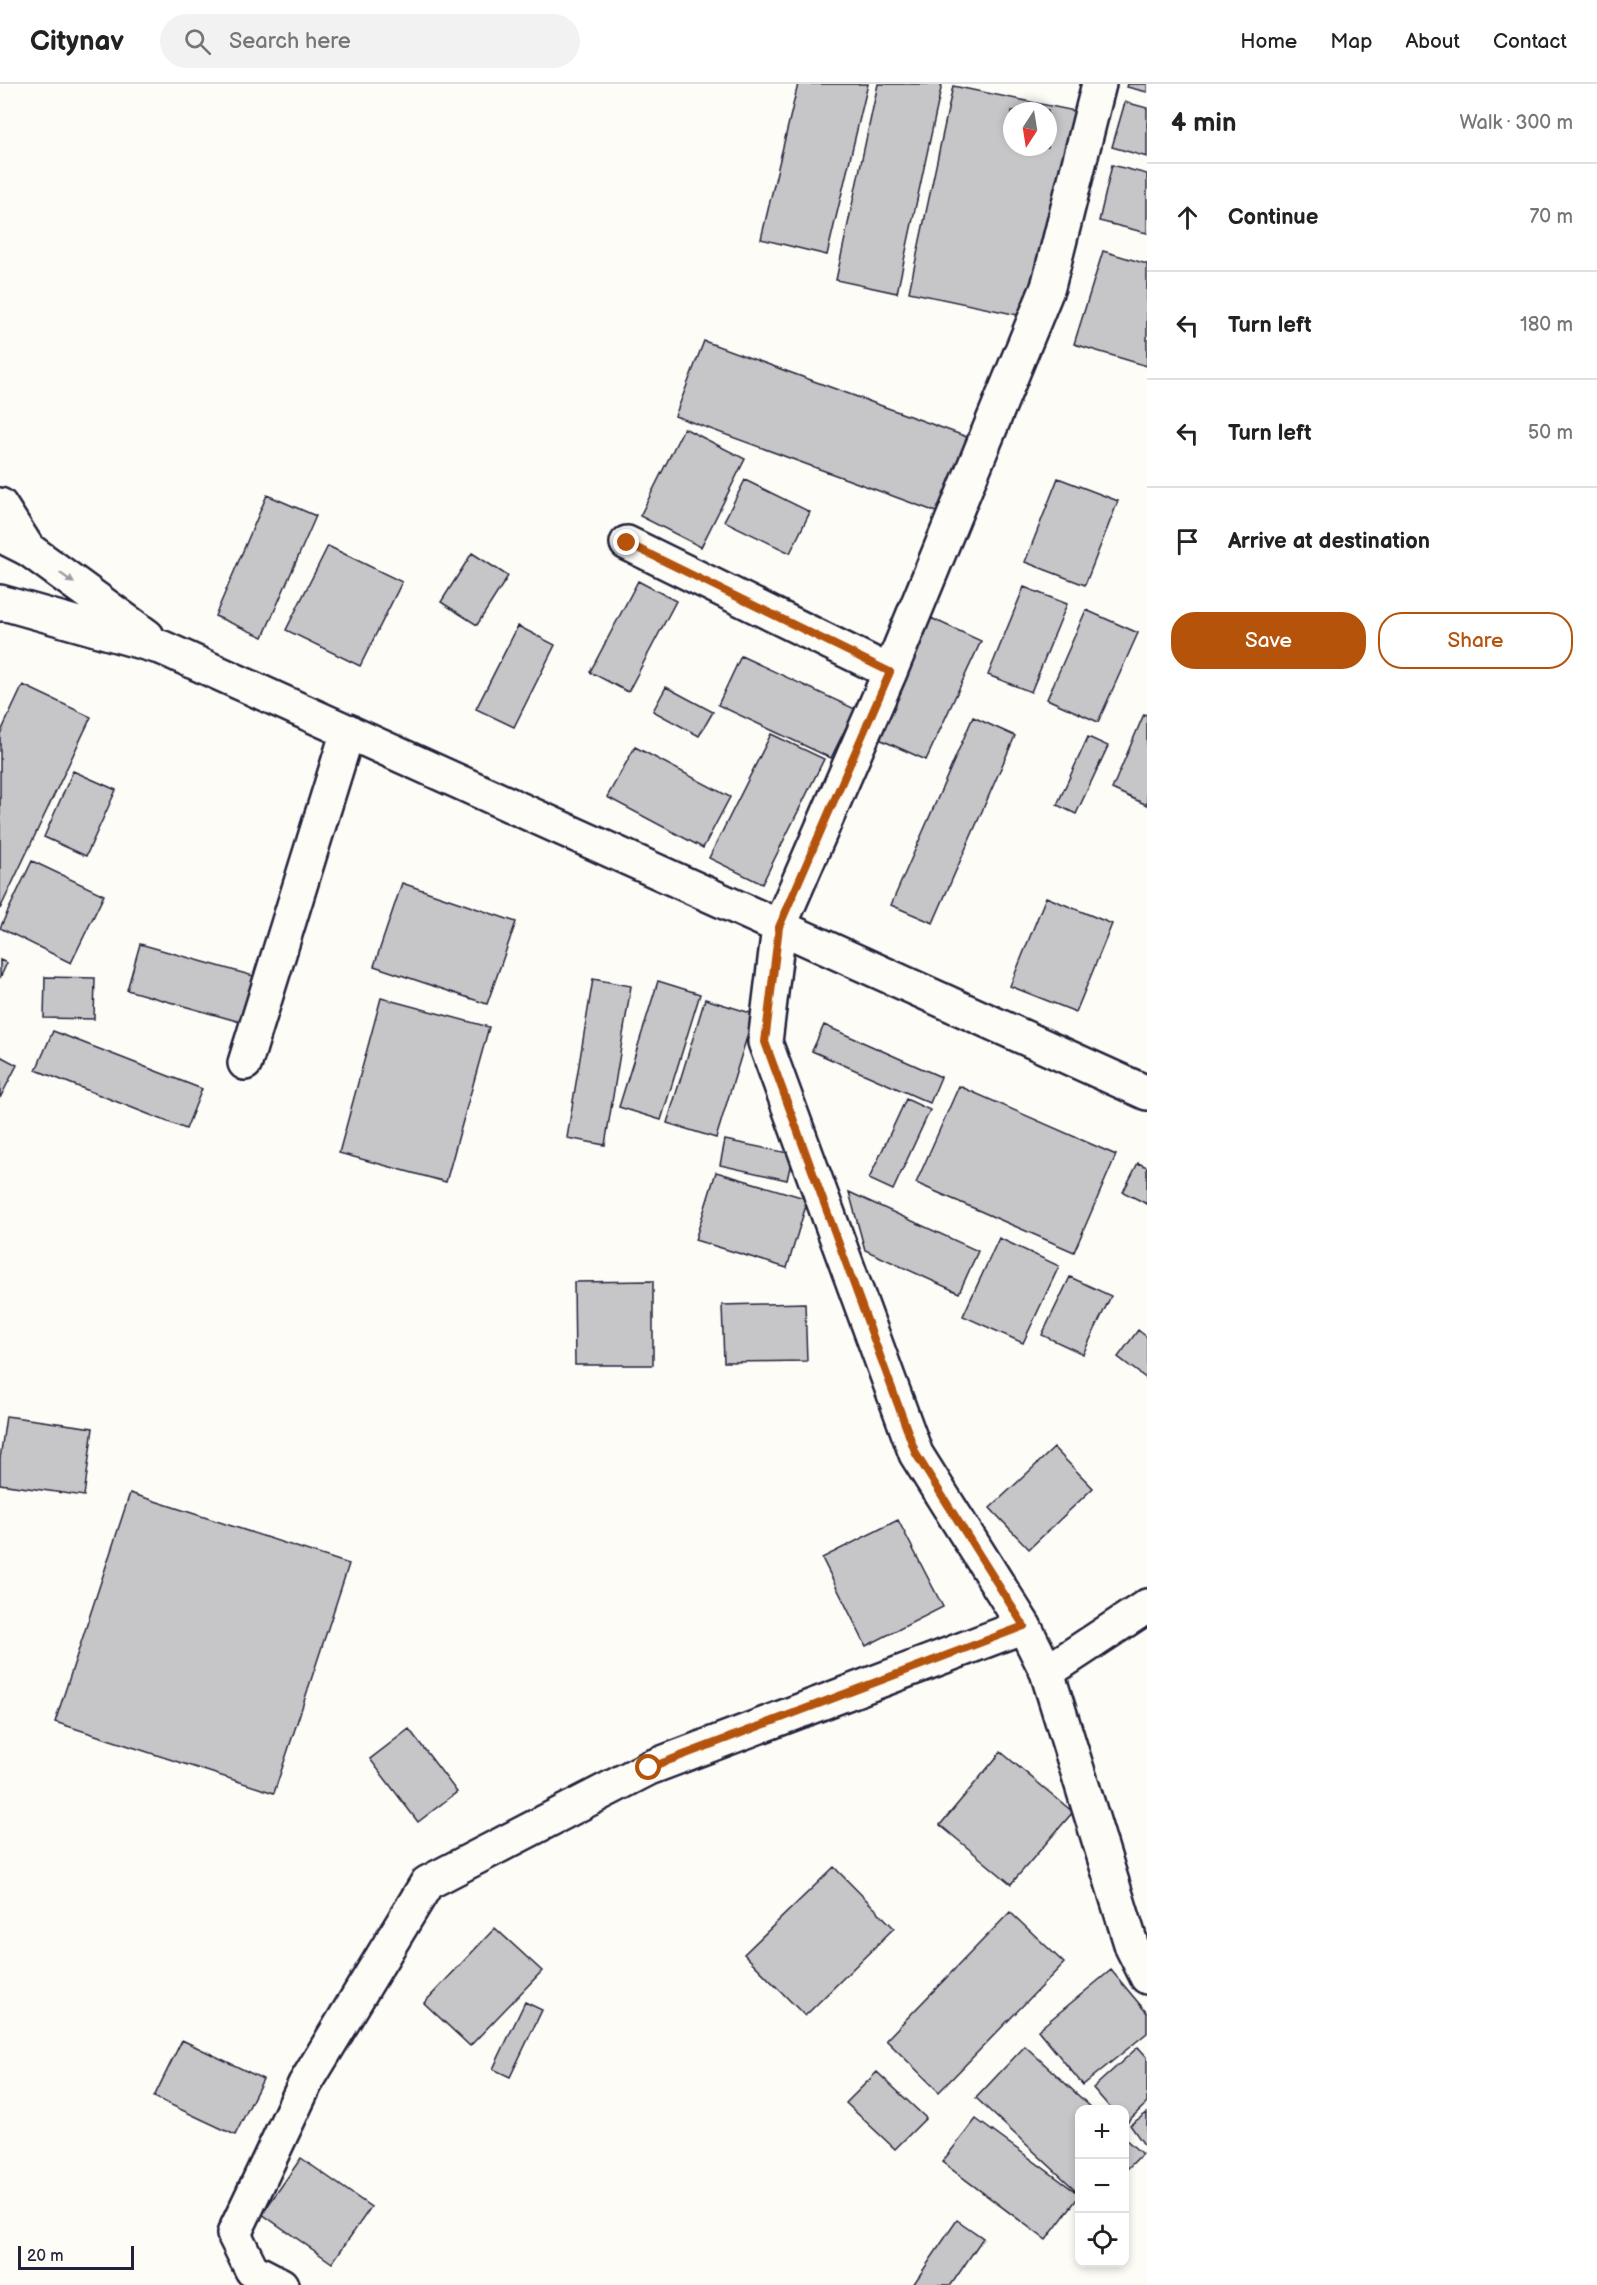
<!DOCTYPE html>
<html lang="en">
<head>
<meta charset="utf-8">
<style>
  :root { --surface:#fff; --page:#f2f2f2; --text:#222; --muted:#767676; --line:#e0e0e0; --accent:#b45309 }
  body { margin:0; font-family:"Balsamiq Sans",sans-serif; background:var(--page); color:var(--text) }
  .controls { position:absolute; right:18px; bottom:18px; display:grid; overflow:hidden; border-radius:12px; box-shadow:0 3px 9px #0003 }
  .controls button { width:54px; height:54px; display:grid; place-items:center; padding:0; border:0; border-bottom:2px solid var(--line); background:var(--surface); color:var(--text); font:30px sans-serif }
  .compass { position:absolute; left:1003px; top:18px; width:54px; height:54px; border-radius:50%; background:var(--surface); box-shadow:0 3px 9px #0003; rotate:192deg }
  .scale { position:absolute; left:18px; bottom:15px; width:116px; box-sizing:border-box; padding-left:6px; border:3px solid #22223b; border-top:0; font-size:16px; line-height:21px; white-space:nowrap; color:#22223b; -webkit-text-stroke:4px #fdfcf7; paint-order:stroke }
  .stop { position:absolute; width:18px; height:18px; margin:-14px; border:4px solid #b45309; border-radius:50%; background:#fff }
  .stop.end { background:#b45309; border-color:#fff; box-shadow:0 2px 6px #0008 }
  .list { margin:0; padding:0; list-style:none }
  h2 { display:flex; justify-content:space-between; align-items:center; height:78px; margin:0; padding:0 24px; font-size:26px }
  h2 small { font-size:20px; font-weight:400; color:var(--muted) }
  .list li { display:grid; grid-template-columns:39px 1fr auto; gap:18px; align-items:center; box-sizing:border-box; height:108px; padding:0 24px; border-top:2px solid var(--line) }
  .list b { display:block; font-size:22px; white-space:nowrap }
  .list em { font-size:20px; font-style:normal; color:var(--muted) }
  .actions { display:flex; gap:12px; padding:18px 24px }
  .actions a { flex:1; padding:14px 0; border:2px solid var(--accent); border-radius:24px; text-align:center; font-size:21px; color:var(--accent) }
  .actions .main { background:var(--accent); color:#fff }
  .icon { flex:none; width:33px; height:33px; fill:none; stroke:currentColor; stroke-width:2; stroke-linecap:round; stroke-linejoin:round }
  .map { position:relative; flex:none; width:1147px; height:2201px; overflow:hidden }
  header { display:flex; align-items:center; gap:36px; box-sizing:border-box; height:84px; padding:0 30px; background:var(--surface); border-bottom:2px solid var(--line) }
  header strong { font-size:28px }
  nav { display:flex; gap:33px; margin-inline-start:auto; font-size:21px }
  .search { width:420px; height:54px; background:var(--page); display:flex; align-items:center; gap:15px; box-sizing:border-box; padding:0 21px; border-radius:33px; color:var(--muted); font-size:22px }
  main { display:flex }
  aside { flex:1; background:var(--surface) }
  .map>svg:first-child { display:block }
  .building { fill:#c6c6c8; stroke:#22223b; stroke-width:1.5; fill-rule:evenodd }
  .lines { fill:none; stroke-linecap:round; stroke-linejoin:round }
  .minor-casing { stroke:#22223b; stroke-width:38 }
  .highway-casing { stroke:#22223b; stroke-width:38 }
  .minor { stroke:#fdfcf7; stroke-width:33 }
  .highway { stroke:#fdfcf7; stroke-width:33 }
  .oneway { fill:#9a9aa2 }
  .route { stroke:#b45309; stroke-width:8 }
</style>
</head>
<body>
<header>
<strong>Citynav</strong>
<div class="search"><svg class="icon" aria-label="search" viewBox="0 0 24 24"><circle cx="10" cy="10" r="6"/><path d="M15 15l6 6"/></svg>Search here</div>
<nav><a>Home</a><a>Map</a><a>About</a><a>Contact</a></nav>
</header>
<main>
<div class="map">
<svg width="1147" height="2201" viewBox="0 0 1147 2201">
  <rect width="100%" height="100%" fill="#fdfcf7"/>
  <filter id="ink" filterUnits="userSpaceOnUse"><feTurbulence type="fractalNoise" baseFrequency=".0167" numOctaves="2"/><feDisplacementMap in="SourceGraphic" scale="12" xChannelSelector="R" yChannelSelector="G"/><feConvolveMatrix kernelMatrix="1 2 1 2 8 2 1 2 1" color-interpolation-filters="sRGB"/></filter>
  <g filter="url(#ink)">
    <path class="building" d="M798 0H868L827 171 761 155Z
      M878 0H942L897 209 836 196Z
      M1128 0H1147V8L1127 3Z
      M953 2 1075 27 1032 234 909 208ZM1012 27H1048V63H1012Z
      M1125 18 1147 24V73L1112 63Z
      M1112 81 1147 90V149L1099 137Z
      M1103 167 1147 180V282L1074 260Z
      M704 257 967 353 939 429 675 332Z
      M684 344 745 375 701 463 640 432Z
      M1058 394 1118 417 1085 501 1025 478Z
      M745 396 810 428 790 469 724 437Z
      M267 411 316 432 263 553 215 532Z
      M328 462 402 498 360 582 286 546Z
      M472 469 508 492 477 541 441 518Z
      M638 497 676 517 628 608 590 588Z
      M1024 503 1067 520 1031 608 988 591Z
      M1086 526 1138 549 1098 638 1047 615Z
      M931 534 981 557 926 676 877 654Z
      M518 542 555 561 514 643 476 625Z
      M741 572 855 625 831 674 718 621Z
      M23 601 91 633 0 825V650Z
      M666 603 713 628 699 652 653 627Z
      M1144 630 1147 631V721L1112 705Z
      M973 633 1015 652 933 839 891 821Z
      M771 650 824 675 762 800 709 774Z
      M1088 653 1108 662 1076 730 1057 721Z
      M635 663 730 713 703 764 607 713Z
      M73 687 116 706 86 772 44 753Z
      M32 777 104 811 71 879 0 844Z
      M402 799 516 838 487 920 374 882Z
      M1046 813 1112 840 1076 928 1010 902Z
      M140 860 257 893 244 939 127 906Z
      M0 876 7 879 0 894Z
      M45 893 95 894 94 935 44 934Z
      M593 895 631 902 605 1061 567 1054Z
      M658 897 700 910 661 1036 619 1023Z
      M381 914 489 943 446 1098 339 1069Z
      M705 915 754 930 716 1054 667 1039Z
      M824 941 941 993 930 1019 812 967Z
      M53 947 202 1005 186 1045 36 986Z
      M0 972 17 981 0 1014Z
      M959 1002 1116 1071 1074 1168 916 1099Z
      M906 1015 930 1026 893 1106 869 1095Z
      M725 1056 793 1070 787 1096 720 1081Z
      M1138 1079 1147 1083V1120L1123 1108Z
      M716 1088 808 1115 787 1184 695 1156Z
      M849 1108 978 1167 959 1209 865 1166Z
      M999 1154 1059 1182 1023 1259 963 1232Z
      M1070 1193 1111 1212 1083 1270 1042 1251Z
      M653 1197V1281H575L574 1198Z
      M805 1219 807 1277 724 1278 722 1221Z
      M1138 1246 1147 1253V1295L1118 1273Z
      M6 1332 93 1344 84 1412 0 1400V1375Z
      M1054 1364 1093 1404 1029 1465 990 1424Z
      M130 1409 349 1480 274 1709 55 1638Z
      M898 1436 943 1523 866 1562 822 1474Z
      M409 1645 457 1708 418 1738 370 1675Z
      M1001 1668 1073 1728 1011 1800 940 1741Z
      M834 1783 894 1844 805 1932 744 1870Z
      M1010 1828 1064 1879 939 2008 886 1956Z
      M495 1844 542 1887 470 1962 424 1919Z
      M1111 1886 1147 1929V1949L1083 2001 1038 1946Z
      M525 1918 542 1926 510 1993 493 1985Z
      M182 1956 263 1995 235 2051 154 2013Z
      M1025 1962 1094 2026H1080V2110L976 2014Z
      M1138 1963 1147 1973V2019L1125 2040 1124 2026H1112L1093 2004Z
      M877 1988 926 2034 895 2065 846 2019Z
      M1147 2029V2065L1130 2041Z
      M976 2035 1080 2111 1046 2156 942 2078Z
      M1124 2054 1142 2070 1124 2088Z
      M301 2074 371 2123 332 2179 262 2130Z
      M957 2136 983 2154 951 2201H913Z"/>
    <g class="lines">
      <defs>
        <path id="minor" d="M1099 0 1048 203 890 588 779 843 765 958 916 1370 1024 1542 1047 1588 1132 1863 1147 1893
          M2 452 28 465 147 552
          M627 459 890 588
          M0 518 163 564 1147 1009
          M245 979 348 647
          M1047 1588 1147 1522
          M281 2201 252 2186 234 2150 305 2000 427 1799 649 1684 1024 1542"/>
        <path id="highway" d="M0 421 28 465
          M0 520H4"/>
      </defs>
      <use href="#minor" class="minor-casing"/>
      <use href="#highway" class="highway-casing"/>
      <use href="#minor" class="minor"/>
      <use href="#highway" class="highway"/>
    </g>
    <defs><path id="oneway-solid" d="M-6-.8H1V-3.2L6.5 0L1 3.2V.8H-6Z" transform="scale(1.5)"/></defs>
    <use class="oneway" href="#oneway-solid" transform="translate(67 494) rotate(36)"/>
  </g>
  <g class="lines" filter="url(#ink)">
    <path class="route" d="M627 459 890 588 779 843 765 958 916 1370 1024 1542 649 1684"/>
  </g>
</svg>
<div class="controls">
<button>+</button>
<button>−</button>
<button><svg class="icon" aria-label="locate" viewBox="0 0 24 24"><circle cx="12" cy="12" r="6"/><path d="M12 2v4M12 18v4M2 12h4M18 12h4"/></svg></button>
</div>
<svg class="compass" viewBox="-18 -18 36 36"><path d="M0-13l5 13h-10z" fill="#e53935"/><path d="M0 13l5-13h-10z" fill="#767676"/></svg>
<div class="scale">20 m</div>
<div class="stop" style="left:649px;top:1684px"></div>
<div class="stop end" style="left:627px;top:459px"></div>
</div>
<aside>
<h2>4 min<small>Walk · 300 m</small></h2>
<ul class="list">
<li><svg class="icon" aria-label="ahead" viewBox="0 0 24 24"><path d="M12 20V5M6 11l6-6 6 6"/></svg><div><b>Continue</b></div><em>70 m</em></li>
<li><svg class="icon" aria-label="left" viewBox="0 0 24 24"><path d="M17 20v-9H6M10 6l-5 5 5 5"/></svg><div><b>Turn left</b></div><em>180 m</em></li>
<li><svg class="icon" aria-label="left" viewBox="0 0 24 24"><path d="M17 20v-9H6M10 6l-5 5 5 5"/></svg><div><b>Turn left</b></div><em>50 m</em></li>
<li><svg class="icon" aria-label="arrive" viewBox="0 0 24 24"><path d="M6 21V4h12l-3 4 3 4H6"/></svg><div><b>Arrive at destination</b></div></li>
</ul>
<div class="actions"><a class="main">Save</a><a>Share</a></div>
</aside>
</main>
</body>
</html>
